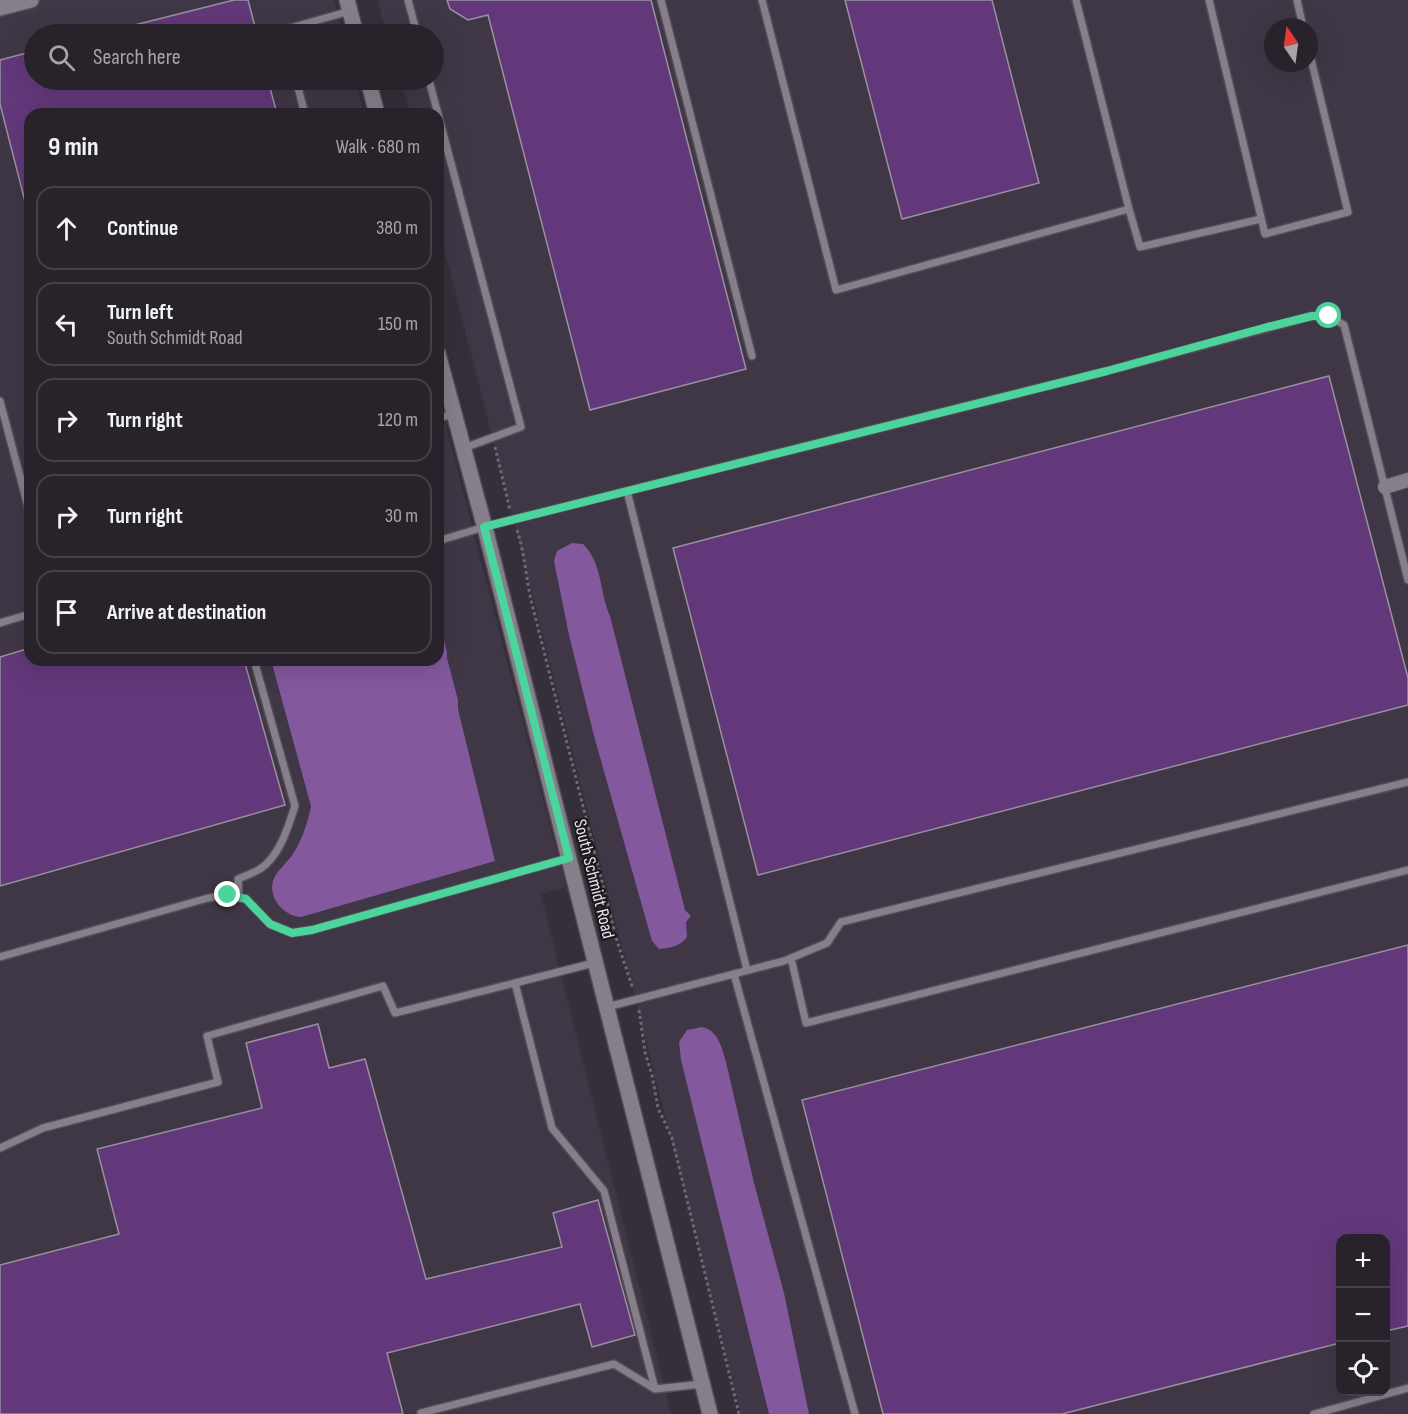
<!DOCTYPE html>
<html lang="en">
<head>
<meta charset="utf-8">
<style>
  :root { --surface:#28232b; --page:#342f37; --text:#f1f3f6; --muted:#a5a4a9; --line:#444047 }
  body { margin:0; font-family:"Sofia Sans Condensed",sans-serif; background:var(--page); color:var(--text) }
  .controls { position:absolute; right:18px; bottom:18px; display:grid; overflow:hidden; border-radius:12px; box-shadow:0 6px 24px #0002 }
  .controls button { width:54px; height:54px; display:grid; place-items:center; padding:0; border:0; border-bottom:2px solid var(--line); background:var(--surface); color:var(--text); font:30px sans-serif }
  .compass { position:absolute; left:1264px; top:18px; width:54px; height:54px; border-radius:50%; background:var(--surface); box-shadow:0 6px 24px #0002; rotate:347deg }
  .stop { position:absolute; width:18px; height:18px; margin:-14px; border:4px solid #4bd49b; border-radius:50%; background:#fff }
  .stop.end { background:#4bd49b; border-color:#fff; box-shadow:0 2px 6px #0008 }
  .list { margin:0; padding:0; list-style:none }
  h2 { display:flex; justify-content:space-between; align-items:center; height:78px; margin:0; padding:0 24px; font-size:26px }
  h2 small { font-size:20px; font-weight:400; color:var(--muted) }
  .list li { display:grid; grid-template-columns:39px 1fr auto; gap:18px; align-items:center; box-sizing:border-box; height:84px; margin:0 12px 12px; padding:0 12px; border:2px solid var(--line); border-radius:18px }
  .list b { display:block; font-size:22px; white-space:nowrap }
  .list p { margin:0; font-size:20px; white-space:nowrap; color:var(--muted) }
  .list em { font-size:20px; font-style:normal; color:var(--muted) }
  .icon { flex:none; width:33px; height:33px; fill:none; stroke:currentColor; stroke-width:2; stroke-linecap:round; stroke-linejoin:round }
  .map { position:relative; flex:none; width:1408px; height:1414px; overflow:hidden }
  .search { position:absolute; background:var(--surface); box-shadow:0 6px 24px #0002; left:24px; top:24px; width:420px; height:66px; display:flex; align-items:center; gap:15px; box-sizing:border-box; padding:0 21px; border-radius:33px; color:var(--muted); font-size:22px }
  .panel { position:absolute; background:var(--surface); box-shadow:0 6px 24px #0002; left:24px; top:108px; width:420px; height:558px; border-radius:18px }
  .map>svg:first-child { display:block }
  .built { fill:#403746; fill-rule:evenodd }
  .water { fill:#83589c }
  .building { fill:#62387a; stroke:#98919d; stroke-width:1.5 }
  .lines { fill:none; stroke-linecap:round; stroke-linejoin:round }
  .service-casing { stroke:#524d55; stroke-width:10 }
  .minor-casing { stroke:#524d55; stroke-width:16 }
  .tertiary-casing { stroke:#524d55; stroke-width:18 }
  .path { stroke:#6e6871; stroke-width:3; stroke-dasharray:3 3; stroke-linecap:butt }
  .service { stroke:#867f8b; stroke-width:7 }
  .minor { stroke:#867f8b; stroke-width:14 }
  .tertiary { stroke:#867f8b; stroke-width:15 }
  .route { stroke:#4bd49b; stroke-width:8 }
  .labels { text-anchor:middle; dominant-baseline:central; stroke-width:4.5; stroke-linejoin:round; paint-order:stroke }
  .street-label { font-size:18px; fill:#e9e5eb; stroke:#1b191d }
</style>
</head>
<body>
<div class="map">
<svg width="1408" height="1414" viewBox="0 0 1408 1414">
  <rect width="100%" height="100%" fill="#352f39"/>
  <path class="built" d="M0 0H334L343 34H34V80H355L364 114H30V660H438V397L566 887 541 894 671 1414H0Z
    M377 0H1408V1414H741L438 224V114H410L401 80H434V34H387ZM1273 27H1309V63H1273ZM1340 1238H1386V1392H1340Z"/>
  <path class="water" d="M572 543 583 544C603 564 599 591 610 616L685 910 691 916 686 922 687 937C681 946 670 948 659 949L652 941 594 736 569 635 554 561 557 551Z
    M438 618 447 652V658L458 700V709L495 861 301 917C284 916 268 898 273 881 276 871 287 863 293 854 302 840 308 822 311 806L271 660H438Z
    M702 1027C718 1030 722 1048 726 1062L754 1183 784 1293 809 1414H769L681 1060 679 1042 687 1030Z"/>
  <path class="building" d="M234 0H248L257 34H99Z
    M447 0H651L746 369 590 410 488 15 468 20 450 9Z
    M845 0H992L1039 183 902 219Z
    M34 51V80H268L277 114H30V221L0 104V60Z
    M1329 376 1408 678V705L758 875 673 548Z
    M30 648V660H244L285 805 0 886V657Z
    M1408 945V1326L1386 1331V1238H1340V1343L1062 1414H883L802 1100Z
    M318 1024 329 1068 365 1059 426 1279 562 1247 553 1213 598 1200 635 1335 592 1347 580 1304 387 1353 403 1414H0V1265L119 1234 97 1149 262 1108 246 1043Z"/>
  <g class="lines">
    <defs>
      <path id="service" d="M408 0 417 34
        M661 0 752 356
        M762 0 836 290 1129 209 1076 0
        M1209 0 1265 234 1348 212 1309 51
        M1297 0 1303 27
        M284 34 283 30 350 11
        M296 80 305 114
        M429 80 521 427 464 448
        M1129 209 1140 247 1261 219
        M0 401 30 514
        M438 418 454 414
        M627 491 1107 371 1312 316H1329L1344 325 1408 580
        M438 541 484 527 627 491 747 970
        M0 623 30 614
        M239 897 238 879C245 876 253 873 260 869 280 856 288 827 295 806L254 660
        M0 957 208 898 228 895 246 899 270 924 292 933 312 930 569 858
        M791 958 806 1023 1408 870
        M734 974 855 1414
        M515 983 594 963
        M607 1007 784 961 827 943 841 922 1408 782
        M0 1148 43 1128 218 1082 207 1036 383 986 395 1013 515 983 552 1128 604 1191 655 1389
        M421 1413 614 1364 655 1389 703 1384
        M1314 1414 1408 1388"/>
      <path id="minor" d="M1385 487 1408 480"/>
      <path id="tertiary" d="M347 0 356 34
        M0 8 31 0
        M368 80 377 114
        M438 354 486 532 710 1414"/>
    </defs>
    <use href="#service" class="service-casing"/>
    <use href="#minor" class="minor-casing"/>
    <use href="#tertiary" class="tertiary-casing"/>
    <path class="path" d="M495 447 510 510
      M517 530C525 554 526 580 532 604L617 941 633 989
      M639 1010 645 1052 652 1075 658 1108 672 1138 739 1414"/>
    <use href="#service" class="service"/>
    <use href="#minor" class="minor"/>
    <use href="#tertiary" class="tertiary"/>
  </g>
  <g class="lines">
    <path class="route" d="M228 895 246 899 270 924 292 933 312 930 569 858 484 527 1107 371 1267 327 1312 316H1329"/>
  </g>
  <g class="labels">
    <g class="street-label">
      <text transform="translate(594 879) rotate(76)">South Schmidt Road</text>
    </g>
  </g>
</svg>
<div class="controls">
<button>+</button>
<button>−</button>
<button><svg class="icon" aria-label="locate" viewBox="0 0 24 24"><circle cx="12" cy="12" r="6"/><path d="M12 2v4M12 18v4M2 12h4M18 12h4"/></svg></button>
</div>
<svg class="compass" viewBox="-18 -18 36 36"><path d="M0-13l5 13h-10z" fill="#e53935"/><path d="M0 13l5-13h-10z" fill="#a5a4a9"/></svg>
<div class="stop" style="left:1329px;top:316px"></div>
<div class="stop end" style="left:228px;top:895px"></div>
<div class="search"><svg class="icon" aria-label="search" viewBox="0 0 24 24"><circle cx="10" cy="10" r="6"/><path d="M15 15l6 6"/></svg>Search here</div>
<section class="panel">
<h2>9 min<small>Walk · 680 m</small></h2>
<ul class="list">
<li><svg class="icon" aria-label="ahead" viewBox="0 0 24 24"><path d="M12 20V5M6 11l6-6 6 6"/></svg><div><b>Continue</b></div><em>380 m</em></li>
<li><svg class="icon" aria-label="left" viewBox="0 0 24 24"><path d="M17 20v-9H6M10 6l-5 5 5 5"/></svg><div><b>Turn left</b><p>South Schmidt Road</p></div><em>150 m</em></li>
<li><svg class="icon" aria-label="right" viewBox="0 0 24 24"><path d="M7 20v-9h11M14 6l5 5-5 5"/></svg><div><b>Turn right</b></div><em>120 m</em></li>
<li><svg class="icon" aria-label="right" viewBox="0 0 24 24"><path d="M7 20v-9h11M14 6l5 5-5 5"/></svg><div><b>Turn right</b></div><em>30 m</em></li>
<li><svg class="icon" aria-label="arrive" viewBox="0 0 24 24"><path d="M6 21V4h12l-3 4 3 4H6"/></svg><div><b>Arrive at destination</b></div></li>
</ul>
</section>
</div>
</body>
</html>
